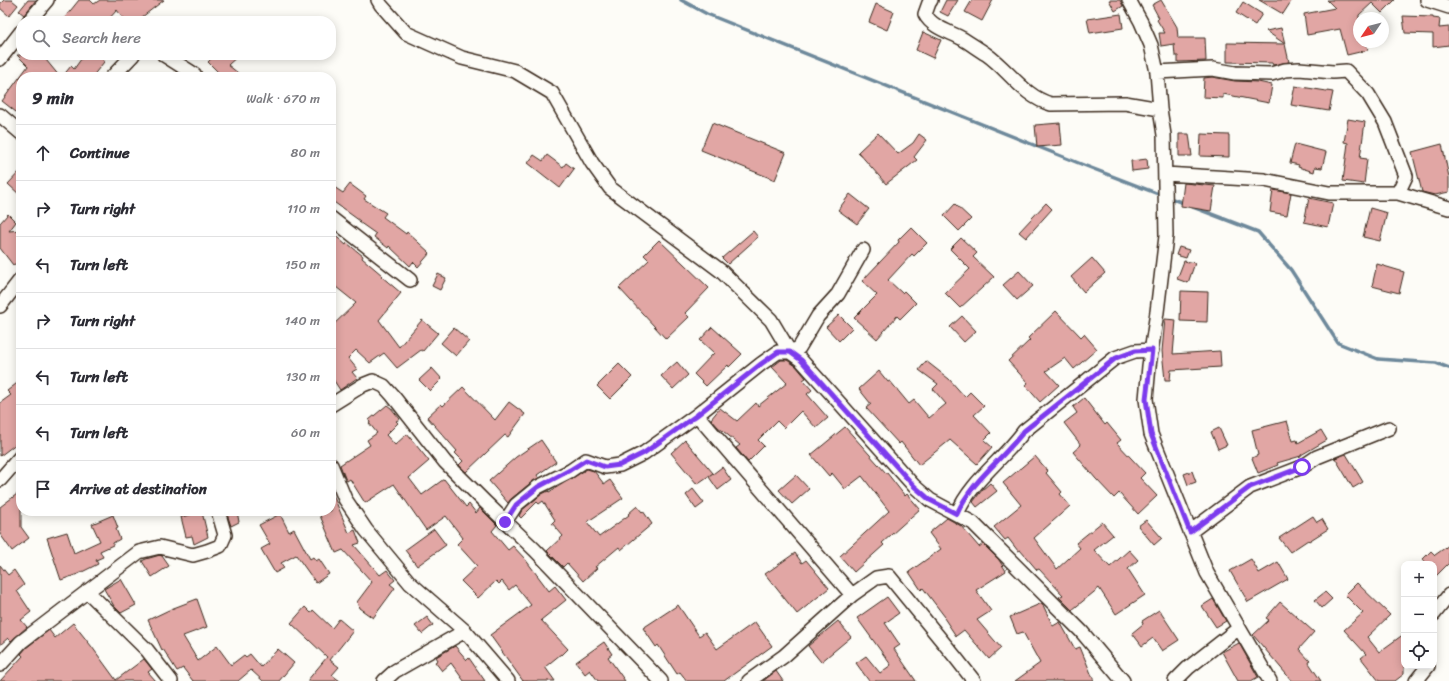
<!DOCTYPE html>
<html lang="en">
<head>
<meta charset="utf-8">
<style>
  :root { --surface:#fff; --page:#f7f7f7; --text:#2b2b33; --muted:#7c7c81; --line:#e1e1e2 }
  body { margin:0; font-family:Sriracha,sans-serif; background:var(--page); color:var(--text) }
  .controls { position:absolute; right:12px; bottom:12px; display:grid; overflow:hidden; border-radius:8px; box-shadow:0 2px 10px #0003 }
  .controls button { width:36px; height:36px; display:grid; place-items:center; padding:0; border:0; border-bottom:1px solid var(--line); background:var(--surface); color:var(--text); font:20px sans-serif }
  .compass { position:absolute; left:1353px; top:12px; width:36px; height:36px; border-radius:50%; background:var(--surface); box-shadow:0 2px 10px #0003; rotate:235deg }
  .stop { position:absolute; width:12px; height:12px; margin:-9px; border:3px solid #7c3aed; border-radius:50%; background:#fff }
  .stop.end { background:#7c3aed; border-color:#fff; box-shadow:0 1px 4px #0008 }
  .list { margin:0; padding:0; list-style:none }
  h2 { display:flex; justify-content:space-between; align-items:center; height:52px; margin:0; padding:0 16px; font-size:17px }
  h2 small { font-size:13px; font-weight:400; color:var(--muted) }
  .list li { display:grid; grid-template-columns:26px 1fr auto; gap:12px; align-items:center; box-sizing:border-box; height:56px; padding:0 16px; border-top:1px solid var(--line) }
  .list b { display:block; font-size:15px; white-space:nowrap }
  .list em { font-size:13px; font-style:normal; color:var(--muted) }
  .icon { flex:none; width:22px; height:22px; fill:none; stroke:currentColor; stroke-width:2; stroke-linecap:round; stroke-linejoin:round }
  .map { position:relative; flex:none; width:1449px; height:681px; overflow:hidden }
  .search { position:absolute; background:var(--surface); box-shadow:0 2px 10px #0003; left:16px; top:16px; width:320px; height:44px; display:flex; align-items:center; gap:10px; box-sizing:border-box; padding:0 14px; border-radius:16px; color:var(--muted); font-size:15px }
  .panel { position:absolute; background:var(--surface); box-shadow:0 2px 10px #0003; left:16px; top:72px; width:320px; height:444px; border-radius:16px }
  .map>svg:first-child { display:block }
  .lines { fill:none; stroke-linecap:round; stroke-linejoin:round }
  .stream { stroke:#6e899b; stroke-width:3.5 }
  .building { fill:#e1a6a4; stroke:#3b2a1e }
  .street-casing { stroke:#3b2a1e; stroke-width:16 }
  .street { stroke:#fdfcf7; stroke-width:13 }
  .route { stroke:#7c3aed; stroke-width:5 }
</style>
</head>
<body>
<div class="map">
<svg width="1449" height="681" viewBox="0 0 1449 681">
  <rect width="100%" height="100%" fill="#fdfcf7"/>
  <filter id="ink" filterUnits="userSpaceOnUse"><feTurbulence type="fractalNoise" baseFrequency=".025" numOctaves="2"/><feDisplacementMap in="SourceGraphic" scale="8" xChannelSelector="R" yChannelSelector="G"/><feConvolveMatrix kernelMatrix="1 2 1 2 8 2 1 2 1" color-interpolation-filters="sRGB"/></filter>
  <g filter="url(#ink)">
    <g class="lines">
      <path class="stream" d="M681 0 707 14 1086 166 1161 195
        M1167 197 1186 204
        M1193 207 1258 232 1291 270 1338 343 1378 359 1436 363 1449 368"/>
    </g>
    <path class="building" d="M4 0H12L18 5 9 16 0 8V4Z
      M28 0H36L24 15 19 11Z
      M79 0H90L94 4 100 0H164L137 21H125L117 10 107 21H62Z
      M946 0H958L948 16 940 12Z
      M972 0H993L982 21 965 12Z
      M1109 0H1120L1123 6 1115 11Z
      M1161 0 1177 27 1178 38H1205L1206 61 1178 62V56H1175L1174 44 1161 46 1159 33H1165L1157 20 1159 18 1152 5Z
      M1259 0H1292L1283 14Z
      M1327 0H1395L1382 13 1372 3 1359 15V42H1366L1368 50 1347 55 1340 29 1307 35 1304 14 1335 8Z
      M1243 2 1262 14 1255 25 1236 13Z
      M876 4 894 12 887 30 869 22Z
      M1121 14 1123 28 1090 33 1087 19Z
      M1403 16 1433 17V18L1440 19 1439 28 1449 27V45L1433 47V34L1405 33Z
      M1281 28 1285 44 1266 31Z
      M923 32 941 40 933 58 916 50Z
      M1227 43 1285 44 1289 62 1273 65 1272 63 1227 62Z
      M17 55H42L60 77H21V116L2 101 28 66Z
      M84 55H107L103 60 104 62 92 77H62L71 66 74 69Z
      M215 55H239L228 65 243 77H223L208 62Z
      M1212 77 1235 81 1258 82 1272 85 1269 103 1223 94V98L1203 97 1204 78Z
      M1295 86 1333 92 1329 111 1291 105Z
      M1348 119 1365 122 1360 158 1367 159 1364 184 1343 181 1348 143 1344 142Z
      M712 123 786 153 775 180 701 150Z
      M1060 123 1062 145 1037 147 1035 125Z
      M878 133 898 154 913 143 919 134 927 140 914 157 917 160 886 184 858 152Z
      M1179 134H1189L1192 156H1179Z
      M1201 134 1229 135V157L1200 156Z
      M1295 144 1326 152 1322 168 1315 167 1314 172 1298 167 1299 165 1290 163Z
      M1442 144 1449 177V192L1435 195 1422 192 1412 152Z
      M534 155 543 161 547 155 563 167 566 163 574 169 560 188 528 163Z
      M1147 159 1148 169 1132 171 1131 161Z
      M21 170V196L8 184Z
      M1184 183 1215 186 1211 211 1181 206Z
      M350 184 366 196 364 199 386 213 383 217 406 234 407 232 430 253 418 267 413 262 410 266 389 246 388 248 374 237 376 234 359 222 360 221 331 200V185L343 193Z
      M1273 190 1291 193 1287 215 1270 212Z
      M850 194 869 209 857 224 838 210Z
      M1309 198 1333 203 1328 227 1304 222Z
      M1046 203 1052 209 1026 238 1019 232Z
      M955 204 971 219 959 231 944 216Z
      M1370 208 1387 213 1380 241 1363 237Z
      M8 214 16 222 9 231 21 230V261L13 265 0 248V223Z
      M911 227 927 243 914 256 912 254 888 280 902 293 904 291 916 303 900 319 897 316 877 339 854 318 877 295 862 281 899 242 898 240Z
      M753 231 758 237 728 264 722 258Z
      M331 232 346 245 347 243 363 256 362 258 382 275 381 276 401 293 379 320 399 347 422 320 438 333 423 351 421 350 397 368 384 353 370 363 356 350 348 358 357 369 352 372 357 378 340 390 331 376V327L356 303 336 287 331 292Z
      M961 238 977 253 973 257 994 277 960 308 945 293 970 269 950 249Z
      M659 240 709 288 685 313 689 317 666 339 619 288 649 260 644 255Z
      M1179 247 1189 250 1186 258 1176 255Z
      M1092 258 1105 273 1084 292 1071 277Z
      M1184 261 1195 263 1188 283 1177 279Z
      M1377 264 1404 272 1399 293 1372 286Z
      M1019 271 1033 286 1017 300 1003 285Z
      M438 274 446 278 440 290 432 286Z
      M1181 291 1208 292 1207 322 1180 321Z
      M1056 311 1081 337 1084 334 1097 349 1074 369 1065 358 1046 371 1059 385 1040 402 1025 385 1028 383 1008 361 1030 340 1028 338Z
      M839 315 852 328 839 341 826 327Z
      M962 316 976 331 964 342 950 327Z
      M1165 319 1176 320 1173 354 1220 351 1221 367 1171 370 1170 380H1165L1162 351Z
      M712 327 742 354 729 367 728 365 706 386 694 374 714 353 700 340Z
      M454 328 469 341 456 356 441 343Z
      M781 360H787L796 366 806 378 803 380 812 390 807 394 828 418 816 428 801 411 784 428 777 421 758 440 764 446 748 462 736 448 740 445 718 427 711 419 720 408 737 421 756 403 758 406 787 383 772 367Z
      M926 361 949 379 965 397 970 392 984 406 974 415 991 433 984 440 992 447 977 464 950 440 919 465 901 442 899 444 866 408 871 404 859 389 879 371 888 382 890 381 909 404 914 400 929 418 946 404 933 389 938 384 919 370Z
      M677 362 688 375 673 389 661 376Z
      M619 364 632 377 610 399 597 386Z
      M432 368 442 379 430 391 419 380Z
      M21 380V440L0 456V403L11 395 7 391Z
      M463 387 495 420 509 402 525 414 508 437 505 435 466 472 459 465 463 461 455 453 457 451 427 417 441 404 443 406Z
      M1084 398 1105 425 1107 423 1121 440 1117 443 1145 473 1140 478 1157 496 1138 514 1119 493 1114 498 1096 479 1073 452 1081 445 1064 423 1077 413 1073 407Z
      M387 405 391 408 400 419 396 421 398 423 386 435 395 445 407 434 429 461 409 478 422 495 444 479 466 507 469 504 476 513 480 508 497 525 492 531 508 550 513 546 525 559 549 591 555 586 566 600 541 620 568 649 562 655 561 654 545 667 555 681H523L490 635 531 605 515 585 509 590 502 581 499 584 496 581 478 598 461 581 477 566 457 544 463 538 446 516 426 530 394 484 365 503 350 479 347 481 345 478 340 465 370 445 367 440 377 433 369 423H370L369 420Z
      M1287 421 1293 441 1297 440 1298 443 1321 430 1327 440 1301 455V456L1277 463 1278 465 1258 473 1252 458 1258 455 1252 430Z
      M845 427 886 473H887L905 496 907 494 920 509 882 543 884 545 854 572 840 556 889 511 862 476 845 489 832 473 829 476 811 455Z
      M1219 428 1227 445 1218 449 1211 432Z
      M541 440 556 462 537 475 539 478 533 481 511 499 508 503 489 481 516 457Z
      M685 440 713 473 697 484 671 453Z
      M1346 454 1363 482 1353 488 1335 458Z
      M1035 456 1048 471 1046 473 1062 492 1060 494 1070 506 1034 538 1057 569 1080 548 1076 543 1102 522 1113 535 1094 550 1110 567 1129 550 1138 560 1128 569 1145 595 1116 614 1099 588 1072 610 1059 597 1063 595 1039 569 1037 570 1020 550 1018 551 1008 538 1005 540 994 527 1021 505 1003 483Z
      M722 467 731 480 718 490 709 477Z
      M587 469 594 471 604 484 610 480 623 498 587 522 599 537 629 515 628 514 637 506 642 512 643 511 652 524 621 550 619 547 595 567 597 568 583 581 567 563 563 567 547 551 563 536 552 523 555 520 543 501 539 504 537 502 521 518 519 516 522 510 542 494 548 491 549 492Z
      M1192 471 1196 482 1188 485 1184 474Z
      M796 475 809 489 792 504 779 490Z
      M990 483 997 491 977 507 973 502 982 490Z
      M693 489 704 503 696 509 686 495Z
      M331 490 349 533 355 530 360 543 354 545 380 575 387 570 395 580 390 584 395 588 373 618 359 608 357 602 372 582 343 550 336 553 318 511H331Z
      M21 491V527L29 538 12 551 0 534V507Z
      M226 511H237L239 522 231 526Z
      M202 512 208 537 194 544 192 536 186 537 181 517Z
      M280 514 289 532 294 529 310 559 313 557 316 561 319 559 329 574 316 583 296 555 281 563 284 568 275 573 261 549 270 544 259 525Z
      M113 515 118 528 116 529 120 539 113 543V545L100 551 103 557 96 560 98 564 78 574 61 580 47 538 67 532 74 553 100 541 92 524Z
      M1313 516 1317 522 1322 519 1328 529 1309 541 1308 540 1290 552 1279 538Z
      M947 518 961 526 979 547 983 544 999 560 1006 571 976 590 991 611 977 620 1001 648 989 659 964 630 956 636 944 618 945 617 923 588 921 590 909 572 941 549 929 533Z
      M1146 520 1162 538 1154 545 1138 526Z
      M434 529 446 545 417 566 405 550Z
      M1449 545V563L1434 578V564H1422L1425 562 1423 559 1431 551 1435 555Z
      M795 553 802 563 806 560 829 588 797 614 765 574Z
      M160 555 162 556 169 566 152 577 142 561 146 559Z
      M1251 559 1259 573 1278 562 1288 579 1248 602 1230 571Z
      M0 565 8 575 14 570 24 585 17 591 31 612 21 620 27 627 11 641 8 638 0 645Z
      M121 579 136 605 121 613 114 606 104 589Z
      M1357 583 1390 615 1367 637 1379 652 1404 634V674L1395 681H1379L1361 658 1366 654 1344 630 1363 613 1345 595Z
      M1325 592 1332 599 1322 608 1315 600Z
      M887 597 899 613 885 623 900 645 894 649 916 681H869L856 663 866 656 880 673 891 665 857 618Z
      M197 599 207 627 183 636 198 661 217 646 231 665 244 655 246 657 250 654 261 667 278 649 294 663 279 681H263L251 670 238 681H193L183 668 177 671 163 649 162 650 148 620 171 609Z
      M1213 599 1226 621 1216 627 1202 606Z
      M1280 602 1314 632 1299 649 1310 661 1309 663 1321 681H1292L1253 635 1269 620 1266 618Z
      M1042 603 1053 626 1060 622 1075 649 1080 647 1094 681H1015L1040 663 1023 632 1017 634 1010 617Z
      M678 605 699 636 705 632 717 649 755 622 772 646 724 681H687L680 672 677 674 658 645 656 647 643 628Z
      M305 607 311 613 313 610 332 628 339 619 353 631 330 660 339 667 332 675 340 681H307L327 657 291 623Z
      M1159 610 1179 640 1162 651 1153 638 1142 646 1132 633 1143 624 1142 621Z
      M427 617 433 625 422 634 415 626Z
      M838 621 851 637 821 662 808 646Z
      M73 623 92 647 116 680 144 659 152 669 148 672 156 681H0L23 656 21 654 26 648 49 630 55 638Z
      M604 642 612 654 608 657 625 681H598L590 670 585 674 576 662Z
      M1239 643 1258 677 1251 681H1238L1222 652Z
      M455 646 467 660 469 658 485 681H464L451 663 442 671 435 662 438 660 436 657Z
      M776 671 783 681H763Z"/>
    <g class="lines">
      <defs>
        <path id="street" d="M378 0 381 5 406 33 462 58 515 71 552 93 592 163 610 188 721 271 771 320 790 352 801 360 914 486 930 500 973 523 1081 631 1123 681
          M931 0 929 3 925 14C932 28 951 32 963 39 971 44 978 49 986 54 1008 69 1024 97 1051 104L1125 103 1160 109
          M1129 0 1141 22 1151 45 1157 72 1160 109 1164 135 1166 236 1157 312 1149 366 1146 399 1151 434 1207 573 1270 681
          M1427 0 1449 7
          M29 21 47 0
          M164 55 194 74 193 77
          M0 59 21 32
          M1157 72 1213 69 1235 73 1271 74 1285 70 1299 69 1333 72 1346 71 1368 94 1385 122 1406 176 1398 193
          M112 77 133 55
          M0 115 21 133
          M1165 174 1264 180 1329 193H1398L1449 208
          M331 218 410 280
          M0 306 21 279
          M331 405 363 385 373 381 384 386 393 396 445 462 485 502 535 550 661 681
          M697 415 852 595
          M331 465 345 499 366 530 410 583 465 631 508 681
          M0 480 21 456
          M957 514C971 481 1003 460 1024 431L1115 358 1135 351 1152 350
          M505 522 516 505 538 487 570 471 586 460 605 467 620 465 644 453 697 415 761 364 778 352H790L799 348 818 316 838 294 863 250
          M1190 532 1250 487 1302 467 1317 457 1389 428
          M87 591 147 650 171 681
          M1434 614 1449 595
          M0 665 21 642 139 552 160 547 193 555 207 551 220 546 225 535 218 511
          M384 681 395 671 465 631
          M749 681 784 656 852 595 876 578 889 576 956 658 974 681
          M1175 681 1188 668 1239 628
          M1416 681 1428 666"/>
      </defs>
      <use href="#street" class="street-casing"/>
      <use href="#street" class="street"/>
    </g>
  </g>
  <g class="lines" filter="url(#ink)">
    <path class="route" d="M505 522 516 505 538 487 570 470 586 460 605 467 620 465 644 453 697 415 761 364 778 352H790L801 360 914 486 930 500 957 514C971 481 1003 459 1024 431L1116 358 1135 351 1152 350 1146 399 1151 434 1190 532 1250 487 1302 467"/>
  </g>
</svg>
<div class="controls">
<button>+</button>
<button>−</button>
<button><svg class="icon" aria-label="locate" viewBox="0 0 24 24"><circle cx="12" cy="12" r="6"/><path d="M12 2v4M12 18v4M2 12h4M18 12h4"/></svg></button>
</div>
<svg class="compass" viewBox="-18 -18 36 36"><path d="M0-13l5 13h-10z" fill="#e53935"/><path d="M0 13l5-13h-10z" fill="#7c7c81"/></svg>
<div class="stop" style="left:1302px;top:467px"></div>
<div class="stop end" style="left:505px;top:522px"></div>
<div class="search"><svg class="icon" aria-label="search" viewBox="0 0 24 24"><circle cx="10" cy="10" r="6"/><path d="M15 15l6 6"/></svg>Search here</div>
<section class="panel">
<h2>9 min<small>Walk · 670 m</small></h2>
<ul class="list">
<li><svg class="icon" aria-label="ahead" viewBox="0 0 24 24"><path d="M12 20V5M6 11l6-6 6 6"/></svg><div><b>Continue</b></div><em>80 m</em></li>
<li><svg class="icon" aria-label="right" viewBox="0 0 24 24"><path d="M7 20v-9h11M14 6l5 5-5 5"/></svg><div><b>Turn right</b></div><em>110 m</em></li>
<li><svg class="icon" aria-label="left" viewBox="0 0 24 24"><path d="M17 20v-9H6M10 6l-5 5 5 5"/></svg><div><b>Turn left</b></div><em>150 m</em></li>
<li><svg class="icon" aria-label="right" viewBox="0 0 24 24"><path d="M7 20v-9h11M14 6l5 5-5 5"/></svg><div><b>Turn right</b></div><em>140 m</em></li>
<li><svg class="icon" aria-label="left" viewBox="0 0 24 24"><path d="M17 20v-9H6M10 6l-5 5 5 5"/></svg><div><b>Turn left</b></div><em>130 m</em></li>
<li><svg class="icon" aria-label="left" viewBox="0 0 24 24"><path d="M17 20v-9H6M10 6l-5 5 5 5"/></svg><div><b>Turn left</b></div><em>60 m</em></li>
<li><svg class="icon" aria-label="arrive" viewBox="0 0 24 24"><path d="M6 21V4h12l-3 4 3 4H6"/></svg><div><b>Arrive at destination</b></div></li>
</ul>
</section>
</div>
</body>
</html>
